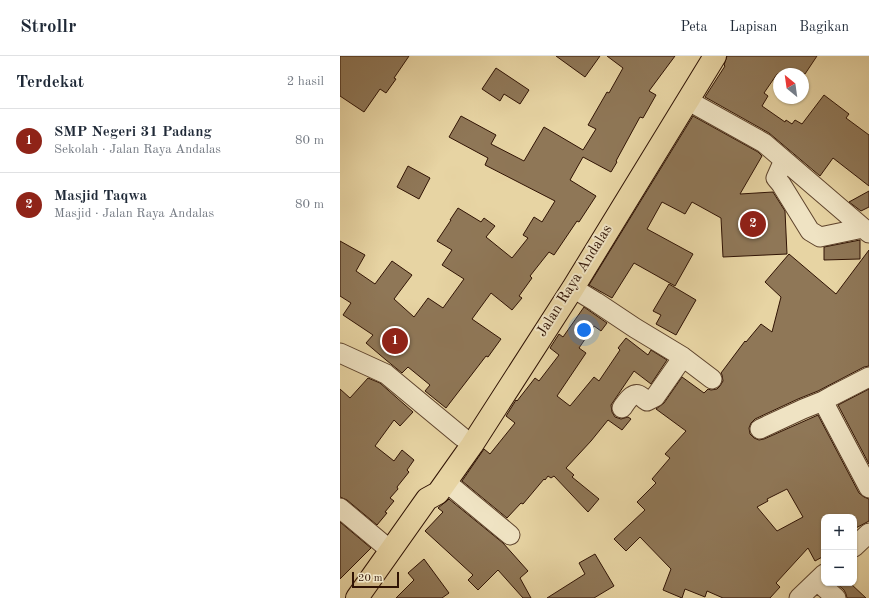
<!DOCTYPE html>
<html lang="id">
<head>
<meta charset="utf-8">
<style>
  :root { --surface:#fff; --page:#f2f2f3; --text:#1f2937; --muted:#747a83; --line:#e0e1e3; --accent:#8f2418 }
  body { margin:0; font-family:"Old Standard TT",serif; background:var(--page); color:var(--text) }
  .controls { position:absolute; right:12px; bottom:12px; display:grid; overflow:hidden; border-radius:8px; box-shadow:0 1px 3px #0004 }
  .controls button { width:36px; height:36px; display:grid; place-items:center; padding:0; border:0; border-bottom:1px solid var(--line); background:var(--surface); color:var(--text); font:20px sans-serif }
  .compass { position:absolute; left:433px; top:12px; width:36px; height:36px; border-radius:50%; background:var(--surface); box-shadow:0 1px 3px #0004; rotate:331deg }
  .scale { position:absolute; left:12px; bottom:10px; width:47px; box-sizing:border-box; padding-left:4px; border:2px solid #301304; border-top:0; font-size:11px; line-height:14px; white-space:nowrap; color:#301304; -webkit-text-stroke:3px #efe3c3; paint-order:stroke }
  .you { position:absolute; left:244px; top:274px; width:14px; height:14px; margin:-10px; border:3px solid #fff; border-radius:50%; background:#1a73e8; box-shadow:0 0 0 6px #1a73e833 }
  .badge { display:grid; place-items:center; width:26px; height:26px; border-radius:50%; background:var(--accent); color:#fff; font-size:13px; font-weight:700 }
  .pin { position:absolute; translate:-50% -50%; border:2px solid #fff; box-shadow:0 1px 4px #0006 }
  .list { margin:0; padding:0; list-style:none }
  h2 { display:flex; justify-content:space-between; align-items:center; height:52px; margin:0; padding:0 16px; font-size:17px }
  h2 small { font-size:13px; font-weight:400; color:var(--muted) }
  .list li { display:grid; grid-template-columns:26px 1fr auto; gap:12px; align-items:center; box-sizing:border-box; height:64px; padding:0 16px; border-top:1px solid var(--line) }
  .list b { display:block; font-size:15px; white-space:nowrap }
  .list p { margin:0; font-size:13px; white-space:nowrap; color:var(--muted) }
  .list em { font-size:13px; font-style:normal; color:var(--muted) }
  .map { position:relative; flex:none; width:529px; height:542px; overflow:hidden }
  header { display:flex; align-items:center; gap:24px; box-sizing:border-box; height:56px; padding:0 20px; background:var(--surface); border-bottom:1px solid var(--line) }
  header strong { font-size:19px }
  nav { display:flex; gap:22px; margin-inline-start:auto; font-size:14px }
  main { display:flex }
  aside { flex:1; background:var(--surface) }
  .map>svg:first-child { display:block }
  .building { fill:#8f7757; stroke:#301304; fill-rule:evenodd }
  .lines { fill:none; stroke-linecap:round; stroke-linejoin:round }
  .minor-casing { stroke:#5e432c; stroke-width:21 }
  .major-casing { stroke:#301304; stroke-width:24 }
  .minor { stroke:#efe3c3; stroke-width:19 }
  .major { stroke:#e7d4a3; stroke-width:22 }
  .labels { text-anchor:middle; dominant-baseline:central; stroke-width:4; stroke-linejoin:round; paint-order:stroke }
  .street-label { font-size:15px; fill:#301304; stroke:#efe3c3 }
</style>
</head>
<body>
<header>
<strong>Strollr</strong>
<nav><a>Peta</a><a>Lapisan</a><a>Bagikan</a></nav>
</header>
<main>
<aside>
<h2>Terdekat<small>2 hasil</small></h2>
<ul class="list">
<li><span class="badge">1</span><div><b>SMP Negeri 31 Padang</b><p>Sekolah · Jalan Raya Andalas</p></div><em>80 m</em></li>
<li><span class="badge">2</span><div><b>Masjid Taqwa</b><p>Masjid · Jalan Raya Andalas</p></div><em>80 m</em></li>
</ul>
</aside>
<div class="map">
<svg width="529" height="542" viewBox="0 0 529 542">
  <rect width="100%" height="100%" fill="#e7d4a3"/>
  <filter id="stains"><feTurbulence type="fractalNoise" baseFrequency=".005" numOctaves="4"/><feColorMatrix values="0 0 0 0 .2 0 0 0 0 .09 0 0 0 0 .02 0 0 0 .5 -.17"/></filter>
  <radialGradient id="worn" r=".72"><stop offset=".6" stop-color="#630" stop-opacity="0"/><stop offset="1" stop-color="#630" stop-opacity=".3"/></radialGradient>
  <path class="building" d="M0 0H69L54 22 56 23 46 37 40 33 24 56 0 40Z
    M216 0H260L245 21Z
    M267 0H335L309 35 316 39 303 62 300 61 276 105 277 106 271 116 243 101 230 124 256 140 239 166 237 165 214 199 209 196 190 220 192 222 179 240 182 242 172 254 151 237 132 263 161 283 148 301 146 300 106 352 85 335 90 329 68 311 62 317 46 304 26 287 33 279 3 259 11 247 0 240V185L25 199 16 215 35 228 52 205 72 219 54 243 74 261 88 242 103 252 124 223 102 209 112 194 97 185 111 164H110L118 152 141 166 144 162 155 170 146 181 172 202 188 182 183 179 194 161 202 166 215 145 145 109 148 102 109 81 121 60 156 79 151 88 184 105 204 71 243 94 256 73 248 69 267 36 269 37 283 12Z
    M387 0H477L465 18H437L424 37 428 40 422 50 445 66 446 64 452 68 455 64 462 68 484 39 509 58 506 62 529 79V130L493 102 480 120 429 77 365 41 385 10 384 9Z
    M156 12 189 34 180 48 164 38 160 45 142 33Z
    M353 60 418 96 422 100 400 138 433 136 445 155 447 198 383 201 381 162 352 146 345 158 322 146 307 173 353 198 335 230 294 207 272 242 249 229Z
    M68 110 90 122 79 143 57 131Z
    M529 135V151L521 155 509 146Z
    M520 184V203L484 204V191Z
    M529 194V310L524 311 478 335 458 343 415 363 411 367 409 372 410 378 414 382 419 384 424 383 478 359 519 437 524 441 529 443V465L514 473V461H484V500L475 505 468 492 436 527 440 531 430 542H383L367 535 365 541 345 533 342 542 323 534 331 513 300 481 286 495 274 483 305 454 297 446 316 427 312 423 330 402 325 398 346 375 316 353 324 347 342 321 364 337 368 333 371 334 377 333 380 330 383 325 382 319 381 317 405 285 406 286 421 268 432 276 441 241 425 226 449 198 496 238ZM447 433 463 461 437 475 417 451 428 445 427 443Z
    M329 228 356 244 336 279 316 268 321 259 313 255Z
    M244 251 267 267 261 275 254 270 239 292 246 297 217 340 230 350 254 321 259 325 280 294 278 292 286 282 308 299 311 294 327 304 311 328 294 315 271 349 272 356 275 361 281 363 288 361 291 363 282 374 268 364 251 385 226 412 234 419 232 421 259 443 248 456 214 420 211 422 208 420 205 424 204 423 183 448 181 447 167 462 122 425 144 393 150 398 175 367 166 360 176 344 177 345 195 322 199 325 219 299 210 292 219 278 223 281Z
    M28 322 40 327 73 356 60 370 54 364 35 390 54 405 62 394 74 404 67 414 69 416 57 431 58 433 50 442 54 445 45 456 47 457 37 469 7 444 0 441V333L10 342Z
    M529 333V408L498 349Z
    M109 443 163 487 188 515 180 522 191 542H183L158 514 138 534 128 524 133 519 85 475 103 456 98 452Z
    M0 466 31 492 0 523Z
    M255 498 274 530 254 542H207L245 518 239 507Z
    M84 503 109 537 102 542H56L74 524 68 517Z
    M496 527H510L526 542H507L506 538 504 534Z"/>
  <g class="lines">
    <defs>
      <path id="minor" d="M347 44 424 87 529 177
        M444 104 436 122 441 128 470 175 480 181 523 172
        M233 232 256 246 295 272 343 301 372 323
        M0 297 46 318 122 381
        M529 321 492 340 483 345 529 432
        M282 352C287 345 293 334 302 341 304 343 305 344 307 345L315 341 343 301
        M420 373 463 353 483 345
        M106 426 170 479
        M0 452 50 494
        M514 491 529 477
        M477 525 496 542
        M459 542 484 518"/>
      <path id="major" d="M17 542 87 443 98 437 132 389 233 232 375 0"/>
    </defs>
    <use href="#minor" class="minor-casing"/>
    <use href="#major" class="major-casing"/>
    <use href="#minor" class="minor"/>
    <use href="#major" class="major"/>
  </g>
  <g class="labels">
    <g class="street-label">
      <text transform="translate(235 225) rotate(-58)">Jalan Raya Andalas</text>
    </g>
  </g>
  <rect width="100%" height="100%" filter="url(#stains)"/>
  <rect width="100%" height="100%" fill="url(#worn)"/>
</svg>
<div class="controls">
<button>+</button>
<button>−</button>
</div>
<svg class="compass" viewBox="-18 -18 36 36"><path d="M0-13l5 13h-10z" fill="#e53935"/><path d="M0 13l5-13h-10z" fill="#747a83"/></svg>
<div class="scale">20 m</div>
<div class="you"></div>
<div class="pin badge" style="left:55px;top:285px">1</div>
<div class="pin badge" style="left:413px;top:168px">2</div>
</div>
</main>
</body>
</html>
